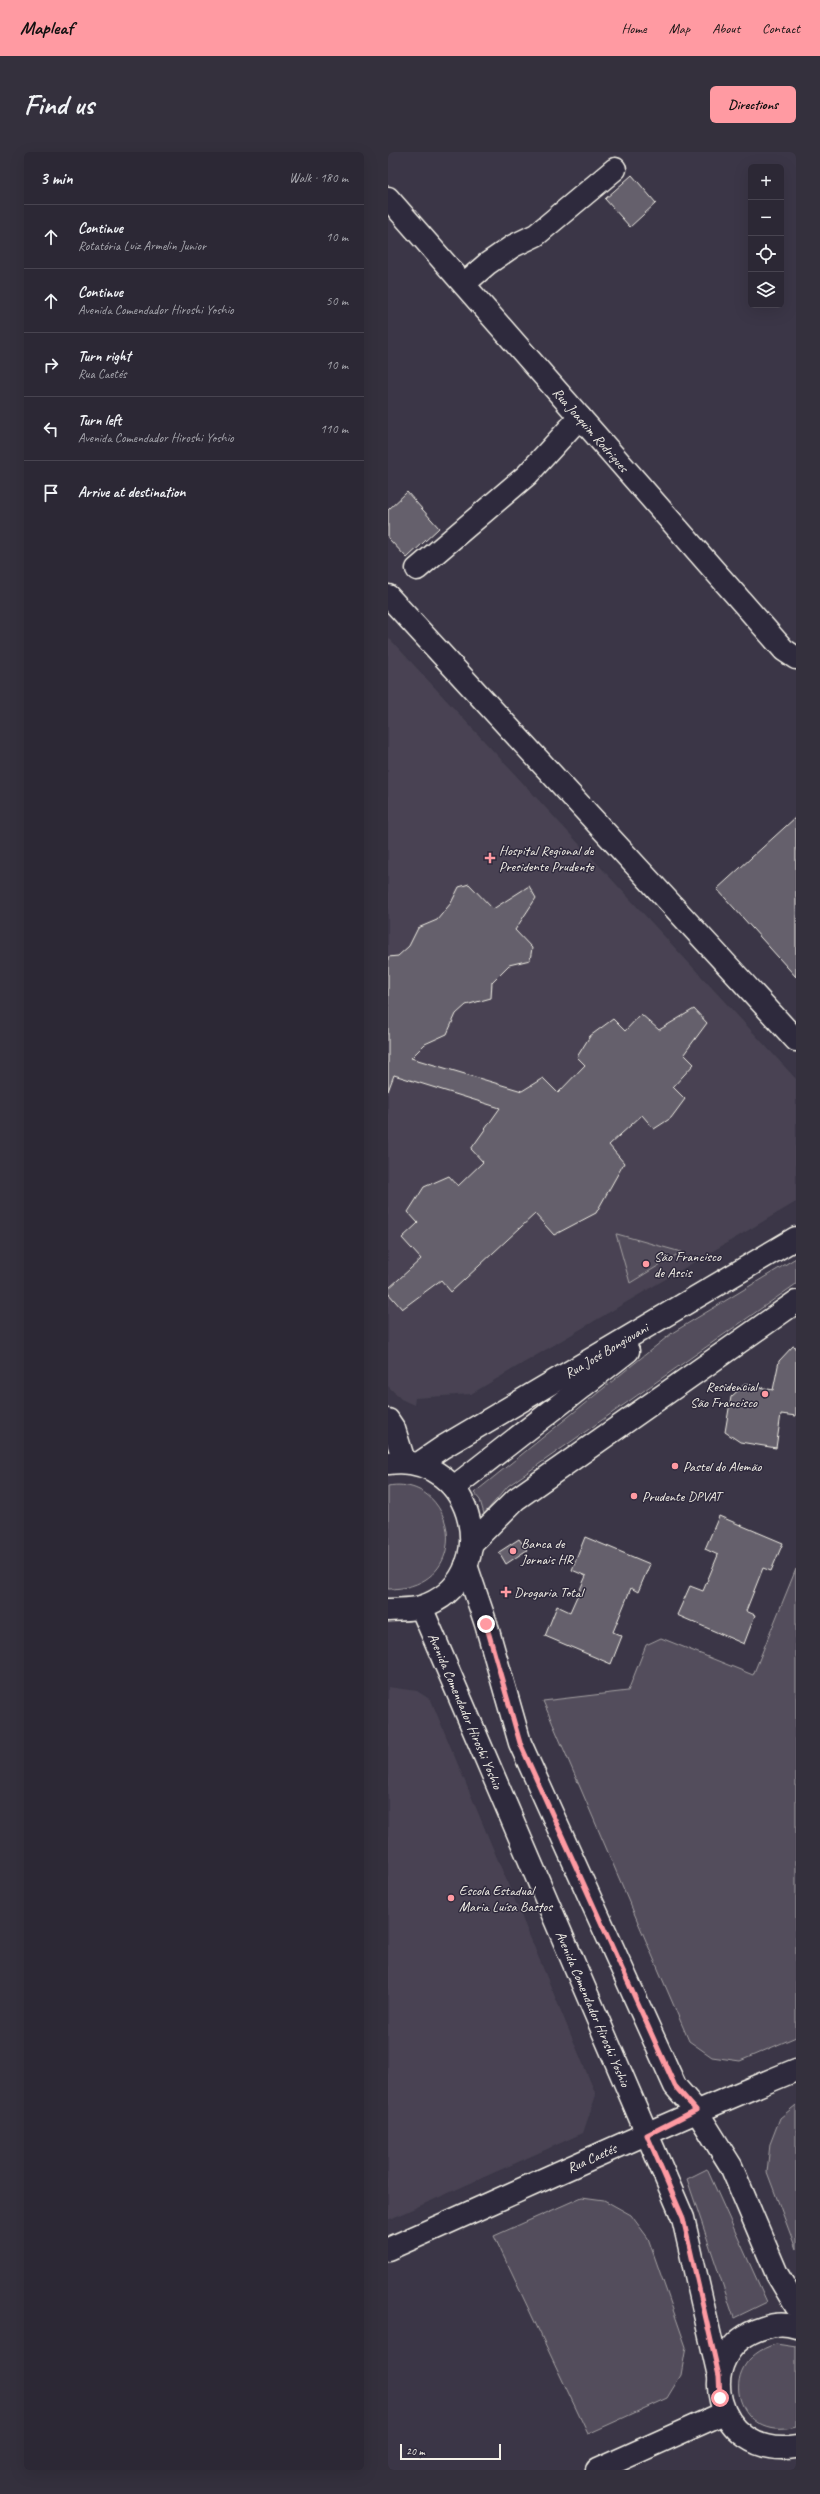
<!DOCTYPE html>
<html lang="en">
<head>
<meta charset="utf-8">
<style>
  :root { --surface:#2c2835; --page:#34303d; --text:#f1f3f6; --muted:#a6a6ad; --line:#484450; --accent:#ff9aa2 }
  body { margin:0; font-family:Caveat,sans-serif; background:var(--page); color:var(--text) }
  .controls { position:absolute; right:12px; top:12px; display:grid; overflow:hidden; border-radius:6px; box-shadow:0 4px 16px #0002 }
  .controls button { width:36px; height:36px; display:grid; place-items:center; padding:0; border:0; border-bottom:1px solid var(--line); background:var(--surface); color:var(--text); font:20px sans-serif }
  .scale { position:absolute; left:12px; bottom:10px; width:101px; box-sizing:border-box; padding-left:4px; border:2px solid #f4f1e8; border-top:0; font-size:11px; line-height:14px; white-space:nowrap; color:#f4f1e8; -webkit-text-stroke:3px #2f2a3d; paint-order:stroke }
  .stop { position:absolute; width:12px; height:12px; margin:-9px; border:3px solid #ff9aa2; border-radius:50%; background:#fff }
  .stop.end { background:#ff9aa2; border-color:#fff; box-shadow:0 1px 4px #0008 }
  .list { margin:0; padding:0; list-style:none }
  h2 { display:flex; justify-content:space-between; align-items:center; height:52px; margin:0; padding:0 16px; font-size:17px }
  h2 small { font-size:13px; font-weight:400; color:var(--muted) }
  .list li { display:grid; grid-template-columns:26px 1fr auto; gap:12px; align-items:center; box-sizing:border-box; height:64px; padding:0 16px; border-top:1px solid var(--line) }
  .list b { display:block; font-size:15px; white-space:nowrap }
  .list p { margin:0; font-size:13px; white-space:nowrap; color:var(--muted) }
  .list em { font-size:13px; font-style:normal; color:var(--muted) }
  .icon { flex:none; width:22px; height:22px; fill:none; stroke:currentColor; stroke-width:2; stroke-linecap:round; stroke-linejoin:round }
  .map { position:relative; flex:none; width:408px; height:2318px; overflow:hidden; border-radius:6px }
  header { display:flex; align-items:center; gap:24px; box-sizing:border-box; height:56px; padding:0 20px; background:var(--accent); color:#111 }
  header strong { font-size:19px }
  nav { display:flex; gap:22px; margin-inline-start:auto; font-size:14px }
  .intro { display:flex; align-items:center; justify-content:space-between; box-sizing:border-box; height:96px; padding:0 24px }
  h1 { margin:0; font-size:28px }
  .button { padding:10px 18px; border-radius:6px; background:var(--accent); color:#111; font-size:14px; font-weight:700 }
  main { display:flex; gap:24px; padding:0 24px }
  aside { flex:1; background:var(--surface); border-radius:6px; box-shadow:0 4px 16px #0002 }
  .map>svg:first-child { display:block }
  .built { fill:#484352 }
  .green { fill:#534e5c; stroke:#a4a0a2 }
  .building { fill:#65616c; stroke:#f4f1e8 }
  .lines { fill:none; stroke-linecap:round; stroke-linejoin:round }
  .minor-casing { stroke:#f4f1e8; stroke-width:25 }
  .minor { stroke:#2f2a3d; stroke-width:22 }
  .route { stroke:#ff9aa2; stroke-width:5 }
  .poi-dot { fill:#ff9aa2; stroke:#2f2a3d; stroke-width:1.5 }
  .labels { text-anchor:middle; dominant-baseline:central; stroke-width:3; stroke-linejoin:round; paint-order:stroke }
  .street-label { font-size:14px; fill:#f4f1e8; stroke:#2f2a3d }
  .poi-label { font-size:14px; fill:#f4f1e8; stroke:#2f2a3d; text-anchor:start }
</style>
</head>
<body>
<header>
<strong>Mapleaf</strong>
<nav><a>Home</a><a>Map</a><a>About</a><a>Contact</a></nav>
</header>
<div class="intro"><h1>Find us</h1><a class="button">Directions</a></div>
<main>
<aside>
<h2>3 min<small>Walk · 180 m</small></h2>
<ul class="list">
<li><svg class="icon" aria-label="ahead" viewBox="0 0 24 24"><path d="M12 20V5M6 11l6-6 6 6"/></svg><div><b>Continue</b><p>Rotatória Luiz Armelin Junior</p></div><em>10 m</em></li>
<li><svg class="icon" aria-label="ahead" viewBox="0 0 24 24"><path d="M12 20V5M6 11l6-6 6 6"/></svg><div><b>Continue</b><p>Avenida Comendador Hiroshi Yoshio</p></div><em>50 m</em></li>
<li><svg class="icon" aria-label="right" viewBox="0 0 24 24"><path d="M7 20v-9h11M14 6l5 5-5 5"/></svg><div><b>Turn right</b><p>Rua Caetés</p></div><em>10 m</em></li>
<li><svg class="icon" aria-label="left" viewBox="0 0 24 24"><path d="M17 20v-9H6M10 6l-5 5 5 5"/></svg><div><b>Turn left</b><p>Avenida Comendador Hiroshi Yoshio</p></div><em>110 m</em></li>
<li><svg class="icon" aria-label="arrive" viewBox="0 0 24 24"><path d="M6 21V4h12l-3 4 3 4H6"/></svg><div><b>Arrive at destination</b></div></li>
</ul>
</aside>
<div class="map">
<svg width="408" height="2318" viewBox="0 0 408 2318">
  <rect width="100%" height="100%" fill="#3b3647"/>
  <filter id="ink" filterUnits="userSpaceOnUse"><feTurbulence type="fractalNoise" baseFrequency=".025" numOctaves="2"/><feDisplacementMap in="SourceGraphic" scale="8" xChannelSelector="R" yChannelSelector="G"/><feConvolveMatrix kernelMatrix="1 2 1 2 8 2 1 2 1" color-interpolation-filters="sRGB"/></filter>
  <g filter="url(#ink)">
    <path class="built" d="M0 485 408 927V1050L83 1242 27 1246 26 1253 13 1247 0 1234Z
      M0 1535 29 1539 43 1548 208 1943 195 1981 0 2068Z"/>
    <path class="green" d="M228 1082H229L293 1100 242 1131Z
      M408 1106V1132L120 1334 96 1362 92 1348 86 1341 284 1181Z
      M0 1334C69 1322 89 1437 0 1437Z
      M408 1417V1885L352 1909 324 1905 301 1889 155 1549 240 1539 258 1493 273 1486 365 1523Z
      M408 1953V2097L379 2020 382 1992 392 1966Z
      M319 2017 379 2150 346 2166 299 2027Z
      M194 2045 216 2048 243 2063 260 2086 298 2195 293 2223 279 2246 200 2282 106 2084Z
      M388 2192 408 2195V2275C351 2292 323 2211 388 2192Z"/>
    <path class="building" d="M244 23 268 51 242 75 217 47Z
      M19 340 51 376 19 406 0 386V358Z
      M408 665V825L329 737Z
      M81 732 105 757 141 734 148 746 127 778 144 796 142 808 121 813 104 830 103 846 78 853 68 862 59 882 37 892 23 906 134 939 155 926 170 941 197 913 189 905 202 884 225 867 237 879 253 862 271 878 306 857 319 871 296 902 306 912 285 935 297 947 283 966 266 977 254 963 221 993 236 1011 208 1061 166 1083 147 1062 63 1140 53 1128 14 1157 0 1141V1137L33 1107 14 1086 30 1071 20 1060 36 1035 61 1024 70 1034 95 1010 83 997 112 956 6 923 0 939V805L10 804 21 794 30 776 49 768 63 751 71 735Z
      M405 1194 408 1195V1264L393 1262 388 1296 352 1290 337 1280 343 1245 357 1232 385 1238 391 1209Z
      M331 1364 395 1391 383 1419 375 1416 358 1459 367 1463 356 1492 289 1463 302 1434 315 1439 330 1403 317 1397Z
      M197 1385 262 1412 250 1440 243 1436 225 1480 234 1484 223 1512 157 1484 169 1454 182 1460 198 1424 184 1418Z
      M131 1387 139 1398 118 1412 111 1400Z"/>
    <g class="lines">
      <defs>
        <g id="minor">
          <path id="s1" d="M0 46 396 498 408 506"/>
          <path d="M76 132 99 112 125 94 148 83 227 17"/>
          <path d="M29 417 139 323 192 265"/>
          <path d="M0 444 408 888"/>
          <path d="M0 1268 6 1277 16 1309"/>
          <path d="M0 1311C88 1299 117 1428 33 1455 24 1458 10 1457 0 1458"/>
          <path id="s2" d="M30 1312 55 1295 408 1086"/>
          <path d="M66 1335 240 1199"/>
          <path d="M84 1391 128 1347 408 1150"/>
          <path d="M78 1413 98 1472 132 1591 287 1934 308 1958 343 2014 389 2122 408 2154"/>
          <path id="s3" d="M33 1455 295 2066 331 2224"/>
          <path id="s4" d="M0 2097C136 2037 270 1974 408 1918"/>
          <path d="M408 2175C397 2171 386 2172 375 2176 301 2198 326 2308 408 2295"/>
          <path d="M209 2318 336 2261"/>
        </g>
      </defs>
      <use href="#minor" class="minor-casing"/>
      <use href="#minor" class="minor"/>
    </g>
  </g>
  <g class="lines" filter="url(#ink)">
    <path class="route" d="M98 1472 132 1591 287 1934 308 1958 259 1983 295 2066 331 2224 332 2246"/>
  </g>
  <g class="poi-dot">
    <path d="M100 700h4v4h4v4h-4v4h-4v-4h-4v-4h4z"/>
    <circle cx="258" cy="1112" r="4"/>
    <circle cx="377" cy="1242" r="4"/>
    <circle cx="287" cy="1314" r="4"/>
    <circle cx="246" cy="1344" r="4"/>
    <circle cx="125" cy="1399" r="4"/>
    <path d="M116 1434h4v4h4v4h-4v4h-4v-4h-4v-4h4z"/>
    <circle cx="63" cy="1746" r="4"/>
  </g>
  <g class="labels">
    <g class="street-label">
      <text stroke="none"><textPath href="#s1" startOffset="308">Rua Joaquim Rodrigues</textPath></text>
      <text stroke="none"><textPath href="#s2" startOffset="220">Rua José Bongiovani</textPath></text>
      <text stroke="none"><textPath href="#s3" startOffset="113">Avenida Comendador Hiroshi Yoshio</textPath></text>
      <text stroke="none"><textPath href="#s3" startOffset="437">Avenida Comendador Hiroshi Yoshio</textPath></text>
      <text stroke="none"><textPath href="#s4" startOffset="223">Rua Caetés</textPath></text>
    </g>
    <g class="poi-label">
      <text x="111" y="698">Hospital Regional de<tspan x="111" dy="16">Presidente Prudente</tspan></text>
      <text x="266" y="1104">São Francisco<tspan x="266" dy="16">de Assis</tspan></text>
      <text x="369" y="1234" text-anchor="end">Residencial<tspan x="369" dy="16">São Francisco</tspan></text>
      <text x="295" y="1314">Pastel do Alemão</text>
      <text x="254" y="1344">Prudente DPVAT</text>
      <text x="133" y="1391">Banca de<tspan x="133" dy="16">Jornais HR</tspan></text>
      <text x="126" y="1440">Drogaria Total</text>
      <text x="71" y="1738">Escola Estadual<tspan x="71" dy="16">Maria Luísa Bastos</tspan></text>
    </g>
  </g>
</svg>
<div class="controls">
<button>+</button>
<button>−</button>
<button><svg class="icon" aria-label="locate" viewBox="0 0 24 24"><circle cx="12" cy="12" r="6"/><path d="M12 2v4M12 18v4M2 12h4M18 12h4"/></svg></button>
<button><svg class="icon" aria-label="layers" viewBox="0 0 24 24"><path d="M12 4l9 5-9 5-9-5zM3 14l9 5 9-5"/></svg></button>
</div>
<div class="scale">20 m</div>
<div class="stop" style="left:332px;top:2246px"></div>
<div class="stop end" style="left:98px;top:1472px"></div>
</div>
</main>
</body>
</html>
